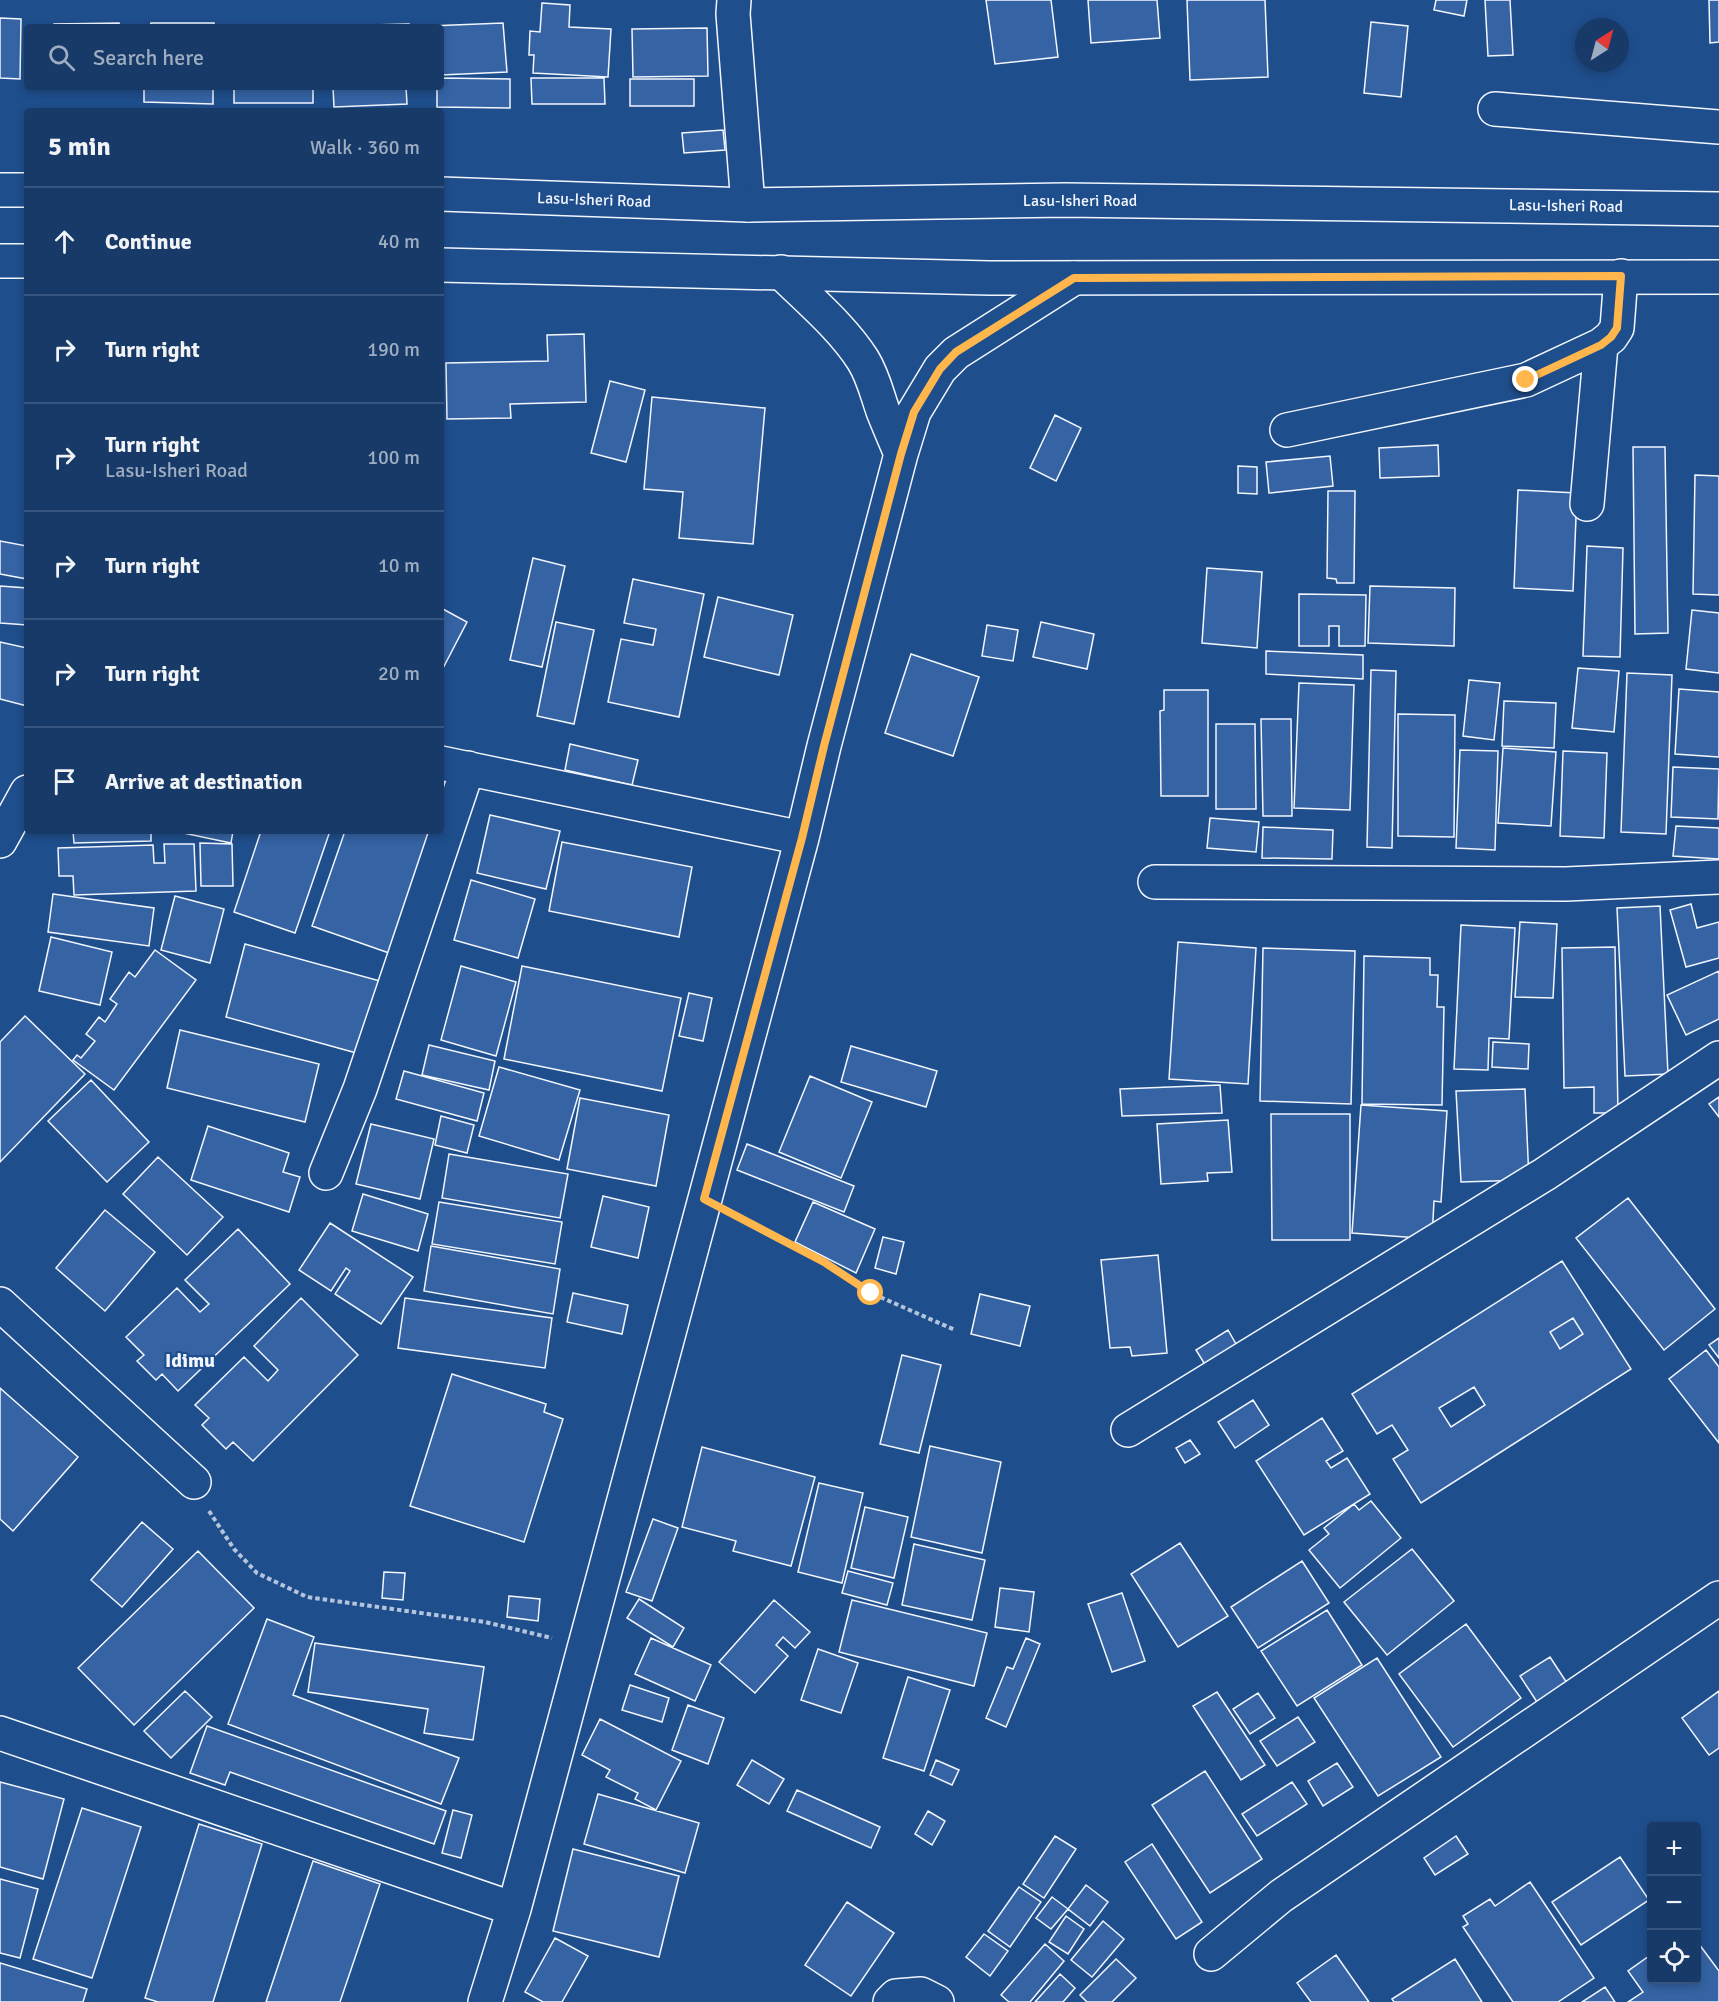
<!DOCTYPE html>
<html lang="en">
<head>
<meta charset="utf-8">
<style>
  :root { --surface:#173a69; --page:#244571; --text:#f1f3f6; --muted:#9eadc0; --line:#36547d }
  body { margin:0; font-family:Signika,sans-serif; background:var(--page); color:var(--text) }
  .controls { position:absolute; right:18px; bottom:18px; display:grid; overflow:hidden; border-radius:6px; box-shadow:0 3px 9px #0003 }
  .controls button { width:54px; height:54px; display:grid; place-items:center; padding:0; border:0; border-bottom:2px solid var(--line); background:var(--surface); color:var(--text); font:30px sans-serif }
  .compass { position:absolute; left:1575px; top:18px; width:54px; height:54px; border-radius:50%; background:var(--surface); box-shadow:0 3px 9px #0003; rotate:36deg }
  .stop { position:absolute; width:18px; height:18px; margin:-14px; border:4px solid #ffb74d; border-radius:50%; background:#fff }
  .stop.end { background:#ffb74d; border-color:#fff; box-shadow:0 2px 6px #0008 }
  .list { margin:0; padding:0; list-style:none }
  h2 { display:flex; justify-content:space-between; align-items:center; height:78px; margin:0; padding:0 24px; font-size:26px }
  h2 small { font-size:20px; font-weight:400; color:var(--muted) }
  .list li { display:grid; grid-template-columns:39px 1fr auto; gap:18px; align-items:center; box-sizing:border-box; height:108px; padding:0 24px; border-top:2px solid var(--line) }
  .list b { display:block; font-size:22px; white-space:nowrap }
  .list p { margin:0; font-size:20px; white-space:nowrap; color:var(--muted) }
  .list em { font-size:20px; font-style:normal; color:var(--muted) }
  .icon { flex:none; width:33px; height:33px; fill:none; stroke:currentColor; stroke-width:2; stroke-linecap:round; stroke-linejoin:round }
  .map { position:relative; flex:none; width:1719px; height:2002px; overflow:hidden }
  .search { position:absolute; background:var(--surface); box-shadow:0 3px 9px #0003; left:24px; top:24px; width:420px; height:66px; display:flex; align-items:center; gap:15px; box-sizing:border-box; padding:0 21px; border-radius:6px; color:var(--muted); font-size:22px }
  .panel { position:absolute; background:var(--surface); box-shadow:0 3px 9px #0003; left:24px; top:108px; width:420px; height:726px; border-radius:6px }
  .map>svg:first-child { display:block }
  .building { fill:#3563a3; stroke:#f2f6ff; stroke-width:1.5; fill-rule:evenodd }
  .lines { fill:none; stroke-linecap:round; stroke-linejoin:round }
  .minor-casing { stroke:#f2f6ff; stroke-width:36 }
  .major-casing { stroke:#f2f6ff; stroke-width:36 }
  .path { stroke:#b3c4dc; stroke-width:4; stroke-dasharray:4.5 3; stroke-linecap:butt }
  .minor { stroke:#1f4e8c; stroke-width:33 }
  .major { stroke:#1f4e8c; stroke-width:33 }
  .route { stroke:#ffb74d; stroke-width:8 }
  .labels { text-anchor:middle; dominant-baseline:central; stroke-width:4.5; stroke-linejoin:round; paint-order:stroke }
  .street-label { font-size:16px; fill:#f2f6ff; stroke:#1f4e8c }
  .quarter-label { font-size:20px; font-weight:bold; fill:#f2f6ff; stroke:#1f4e8c }
</style>
</head>
<body>
<div class="map">
<svg width="1719" height="2002" viewBox="0 0 1719 2002">
  <rect width="100%" height="100%" fill="#1f4e8c"/>
  <path class="building" d="M986 0H1051L1058 57 995 64Z
    M1088 0H1157L1160 38 1091 43Z
    M1187 0H1265L1268 77 1190 80Z
    M1436 0H1467L1464 16 1434 10Z
    M1485 0H1510L1513 55 1488 56Z
    M1709 0H1719V42L1710 43Z
    M542 3 570 5 569 27 611 29 608 77 533 73 534 55H529L530 31 540 32Z
    M0 18 21 19 20 79 0 78Z
    M1371 22 1408 26 1401 97 1364 93Z
    M119 23 120 27H54V24Z
    M151 23H214V27H150Z
    M503 23 507 72 441 75V27L429 26Z
    M409 24V27H331V26Z
    M237 25H313V27H237Z
    M707 28 708 76 633 77 632 29Z
    M441 78 510 79V108L437 107V87H441Z
    M531 78H604L605 104H532Z
    M630 79H694V106H630Z
    M144 87H213V104L144 102Z
    M234 87H313V103H234Z
    M333 87H406L407 104 334 107Z
    M723 130 725 150 684 153 682 133Z
    M584 334 586 402 510 404 511 418 447 419 446 363 548 361 547 335Z
    M610 381 645 390 626 462 591 453Z
    M652 397 765 408 753 544 679 538 683 492 644 489Z
    M1055 415 1081 428 1056 481 1030 468Z
    M1438 445 1439 476 1380 478 1379 448Z
    M1633 447H1665L1668 633 1635 634Z
    M1330 456 1333 486 1269 493 1266 462Z
    M1238 466 1257 467V494L1238 493Z
    M1695 475 1719 476V595L1693 594Z
    M1518 490 1577 493 1573 591 1514 588Z
    M1328 491H1355L1354 583H1337L1336 579 1327 578Z
    M0 541 27 546V579L0 574Z
    M1587 546 1623 548 1620 657 1583 656Z
    M533 558 565 566 542 667 510 660Z
    M1207 568 1262 572 1257 648 1202 643Z
    M633 579 704 594 679 717 608 702 621 639 653 645 656 629 624 623Z
    M0 586 27 588V625L0 623Z
    M1370 586 1455 588 1454 646 1368 643Z
    M1299 594 1366 595 1365 646H1339V626H1329V646H1299Z
    M718 597 793 615 779 675 704 657Z
    M441 608 467 622 441 672Z
    M1692 610 1719 613V673L1686 669Z
    M556 622 594 630 574 724 537 716Z
    M1041 622 1094 634 1087 669 1033 657Z
    M987 625 1018 630 1013 661 982 656Z
    M0 642 27 648V706L0 699Z
    M1266 651 1363 655V679L1266 674Z
    M911 654 979 677 953 756 885 733Z
    M1578 668 1619 671 1614 732 1572 728Z
    M1371 670 1396 671 1392 848 1367 847Z
    M1627 673 1672 675 1666 834 1621 832Z
    M1469 680 1500 683 1494 740 1463 736Z
    M1299 683 1354 685 1350 810 1294 808Z
    M1679 689 1719 692V757L1675 754Z
    M1164 690H1208V796H1161L1160 711 1164 710Z
    M1504 701 1556 703 1554 748 1502 746Z
    M1398 714 1455 715 1454 837 1398 836Z
    M1261 719H1291L1292 816H1263Z
    M1216 724H1255L1256 809H1216Z
    M570 744 638 760 632 785 565 770Z
    M1503 748 1556 752 1551 826 1498 823Z
    M1460 750 1498 751 1495 850 1456 848Z
    M1563 751 1607 753 1604 838 1560 836Z
    M1673 767 1719 769 1718 819 1671 817Z
    M490 815 560 831 546 889 477 873Z
    M1210 818 1259 822 1256 852 1207 848Z
    M1676 826 1719 828V859L1673 856Z
    M1263 827 1333 830 1332 859 1262 858Z
    M73 831H164V832H151V841L74 843Z
    M183 831H233L231 843 183 833Z
    M261 831H330L295 933 234 912Z
    M345 831H432L389 953 312 926Z
    M562 842 692 867 679 937 549 911Z
    M200 843 232 844 233 886H201Z
    M164 844H194L196 891 74 895 73 876H59L58 848 153 845 154 863H165Z
    M471 880 535 899 518 958 454 940Z
    M53 894 154 908 149 946 48 932Z
    M175 896 224 909 210 963 161 950Z
    M1691 904 1697 928 1719 922V958L1686 967 1670 910Z
    M1660 906 1668 1074 1625 1076 1617 908Z
    M1520 922 1557 924 1553 998 1515 997Z
    M1461 925 1515 928 1509 1039 1489 1038 1488 1070 1454 1069Z
    M51 937 112 952 100 1005 39 991Z
    M1178 942 1256 948 1248 1084 1169 1079Z
    M245 944 380 981 360 1054 226 1017Z
    M1615 947 1618 1113H1594V1087L1564 1088 1562 948Z
    M1263 948 1355 951 1351 1104 1260 1101Z
    M155 950 196 980 114 1090 73 1060 77 1055 81 1058 95 1041 86 1034 99 1017 105 1022 117 1004 110 999 129 972 135 977Z
    M1364 956 1430 958V975H1438L1437 1007H1444L1442 1105 1362 1104Z
    M461 966 516 982 496 1056 441 1040Z
    M522 966 681 998 662 1091 504 1059Z
    M1719 971V1019L1686 1035 1667 995Z
    M689 993 712 998 703 1041 679 1036Z
    M25 1016 85 1074 0 1162V1042Z
    M180 1030 319 1064 305 1122 167 1088Z
    M1493 1042 1529 1044 1528 1069 1492 1067Z
    M429 1045 495 1061 489 1090 422 1075Z
    M851 1046 937 1071 926 1107 841 1082Z
    M499 1067 580 1090 559 1160 479 1136Z
    M404 1071 484 1093 477 1121 396 1099Z
    M810 1076 872 1102 841 1178 779 1152Z
    M91 1080 149 1142 107 1182 48 1121Z
    M1220 1085 1222 1113 1122 1116 1120 1089Z
    M1525 1089 1529 1180 1461 1182 1456 1091Z
    M1719 1097V1117L1709 1104Z
    M580 1098 669 1115 656 1186 567 1169Z
    M1361 1105 1447 1111 1441 1202 1434 1201 1432 1239 1352 1233Z
    M1271 1114H1350V1240H1272Z
    M441 1116 474 1125 467 1153 435 1145Z
    M1228 1120 1232 1172 1207 1173 1208 1181 1161 1184 1157 1124Z
    M371 1124 434 1139 420 1199 356 1184Z
    M208 1126 289 1153 283 1172 300 1177 289 1212 191 1180Z
    M747 1144 854 1186 844 1212 737 1170Z
    M449 1154 568 1174 560 1218 442 1198Z
    M158 1157 223 1217 187 1255 123 1194Z
    M363 1194 428 1214 418 1251 352 1231Z
    M603 1196 649 1207 638 1258 591 1247Z
    M1628 1198 1715 1309 1664 1350 1576 1238Z
    M439 1202 562 1222 555 1264 432 1244Z
    M813 1202 875 1229 856 1273 795 1242Z
    M105 1210 155 1252 105 1311 56 1268Z
    M330 1223 413 1277 381 1324 335 1294 350 1271 346 1268 331 1291 299 1270Z
    M238 1229 290 1284 178 1391 162 1374 156 1380 137 1361 144 1355 126 1337 177 1288 200 1312 209 1304 185 1280Z
    M883 1237 904 1242 896 1274 875 1268Z
    M431 1246 560 1269 553 1314 424 1291Z
    M1158 1255 1167 1353 1132 1356 1130 1347 1110 1348 1101 1260Z
    M1562 1261 1631 1369 1421 1503 1393 1459 1408 1450 1392 1425 1377 1434 1352 1394ZM1573 1318 1583 1334 1560 1349 1550 1332ZM1474 1387 1485 1405 1451 1427 1439 1408Z
    M573 1293 628 1305 622 1334 567 1322Z
    M980 1294 1030 1306 1020 1346 971 1334Z
    M301 1298 358 1355 253 1461 233 1442 226 1449 202 1425 209 1418 195 1405 244 1357 268 1381 278 1370 254 1346Z
    M405 1298 552 1318 545 1368 398 1348Z
    M1573 1318 1583 1334 1560 1349 1550 1332Z
    M1228 1330 1240 1351 1209 1371 1196 1350Z
    M1719 1338V1358L1709 1345Z
    M1706 1350 1719 1367V1443L1669 1379Z
    M902 1355 941 1365 919 1453 880 1444Z
    M452 1374 546 1404 544 1412 563 1419 524 1542 410 1506Z
    M0 1388 78 1457 13 1531 0 1519Z
    M1253 1400 1269 1425 1235 1448 1218 1422Z
    M1322 1418 1343 1451 1326 1461 1331 1468 1347 1458 1370 1494 1304 1535 1256 1461Z
    M1190 1440 1200 1454 1185 1463 1176 1448Z
    M930 1446 1001 1462 982 1553 911 1537Z
    M702 1447 815 1477 791 1566 733 1551 736 1541 682 1527Z
    M819 1483 863 1493 842 1583 798 1572Z
    M1371 1501 1401 1538 1340 1588 1309 1550 1329 1534 1324 1528 1354 1504 1359 1510Z
    M865 1507 908 1517 894 1578 851 1568Z
    M653 1519 678 1528 652 1601 626 1592Z
    M142 1522 173 1549 122 1607 91 1580Z
    M1180 1543 1228 1616 1178 1647 1131 1574Z
    M914 1544 985 1560 972 1620 902 1605Z
    M1412 1549 1454 1601 1387 1655 1344 1602Z
    M198 1551 254 1608 134 1725 78 1668Z
    M1302 1561 1329 1603 1258 1648 1231 1607Z
    M848 1571 893 1583 887 1605 842 1593Z
    M384 1572 405 1573 403 1600 382 1598Z
    M1000 1588 1034 1592 1029 1632 995 1627Z
    M1122 1593 1145 1661 1112 1672 1088 1604Z
    M509 1596 540 1599 538 1621 507 1617Z
    M639 1599 684 1628 673 1647 627 1618Z
    M774 1600 810 1632 795 1648 783 1637 776 1645 788 1656 755 1693 719 1662Z
    M852 1600 987 1633 974 1686 839 1652Z
    M1327 1610 1362 1665 1297 1706 1261 1651Z
    M267 1619 314 1637 293 1695 459 1758 441 1804 228 1724Z
    M1466 1624 1521 1698 1453 1747 1399 1674Z
    M651 1638 711 1665 695 1701 635 1674Z
    M1026 1638 1040 1644 1006 1727 986 1718 1007 1667 1013 1669Z
    M315 1643 484 1667 473 1740 424 1733 428 1709 308 1692Z
    M818 1649 858 1663 841 1713 801 1700Z
    M1550 1657 1567 1683 1537 1702 1520 1676Z
    M1377 1658 1441 1757 1378 1796 1314 1698Z
    M908 1677 950 1690 924 1771 883 1758Z
    M630 1685 669 1698 662 1722 622 1710Z
    M185 1691 212 1717 171 1758 144 1731Z
    M1719 1691V1748L1709 1755 1682 1718Z
    M1217 1692 1265 1765 1241 1780 1193 1706Z
    M1258 1693 1275 1718 1250 1734 1233 1709Z
    M688 1705 724 1718 708 1764 672 1750Z
    M1298 1717 1315 1742 1277 1766 1260 1741Z
    M600 1719 681 1761 656 1810 635 1799 638 1793 606 1777 610 1770 582 1755Z
    M207 1726 446 1811 434 1844 230 1772 225 1785 190 1773Z
    M752 1760 784 1779 769 1804 737 1785Z
    M936 1760 959 1770 952 1785 930 1775Z
    M1337 1763 1353 1787 1323 1806 1308 1781Z
    M1205 1771 1262 1859 1210 1893 1152 1805Z
    M0 1782 64 1799 43 1879 0 1867Z
    M1292 1782 1307 1804 1257 1836 1242 1814Z
    M797 1790 880 1827 871 1848 787 1811Z
    M598 1794 699 1823 685 1873 584 1844Z
    M82 1808 141 1827 92 1978 33 1959Z
    M453 1810 472 1815 461 1858 442 1853Z
    M928 1811 945 1821 932 1845 915 1834Z
    M199 1824 262 1844 213 2002H158L145 1998Z
    M1055 1836 1076 1849 1044 1898 1023 1884Z
    M1456 1836 1468 1854 1435 1875 1424 1858Z
    M1152 1844 1202 1922 1176 1939 1125 1862Z
    M573 1849 679 1876 659 1957 553 1931Z
    M1620 1857 1649 1900 1581 1945 1552 1902Z
    M313 1861 380 1884 340 2002H266Z
    M0 1879 38 1889 20 1958 0 1953Z
    M1530 1882 1594 1978 1558 2002H1513L1463 1927 1468 1924 1463 1916 1490 1899 1495 1906Z
    M1086 1885 1108 1902 1090 1926 1068 1909Z
    M1019 1887 1041 1902 1010 1947 988 1931Z
    M1052 1897 1068 1909 1051 1929 1036 1918Z
    M847 1902 894 1933 851 1996 805 1965Z
    M1066 1916 1084 1929 1068 1954 1049 1942Z
    M1103 1921 1124 1939 1092 1977 1071 1960Z
    M984 1934 1008 1951 990 1976 966 1957Z
    M555 1938 588 1956 562 2002H543L525 1992Z
    M1696 1940 1719 1971V2002H1628L1643 1992 1628 1971 1652 1954V1980H1696Z
    M1045 1944 1064 1961 1030 2002H1009L1001 1995Z
    M1336 1955 1369 2002H1311L1297 1983Z
    M1116 1959 1136 1978 1112 2002H1087L1080 1995Z
    M1455 1959 1482 2002H1394L1392 1999Z
    M0 1963 87 1989 83 2002H0Z
    M1060 1974 1075 1988 1063 2002H1035Z
    M1605 1987 1615 2002H1582Z"/>
  <g class="lines">
    <defs>
      <path id="minor" d="M734 0 733 14 748 205
        M1495 109 1719 127
        M781 272C809 300 842 327 863 360 873 376 877 394 883 411 889 426 895 440 901 454
        M1287 430 1526 380 1601 345 1611 337 1617 328 1621 276
        M1587 504 1601 345
        M441 763 802 838
        M0 841 27 792
        M1155 882 1566 884 1719 877
        M326 1173 360 1089 468 768
        M0 1304 194 1482
        M1128 1430 1545 1174 1719 1058
        M0 1733 514 1909
        M1211 1954 1281 1896 1719 1598
        M485 2002 514 1909 802 838 824 746 901 454 914 412 940 369 956 353 1074 278
        M890 2002 896 1996 921 1994 937 2002"/>
      <path id="major" d="M0 190H27
        M441 194 748 205 1065 200 1719 209
        M0 261H27
        M441 265 989 278 1719 277"/>
    </defs>
    <use href="#minor" class="minor-casing"/>
    <use href="#major" class="major-casing"/>
    <path class="path" d="M737 1216 824 1262 871 1293 955 1330
      M209 1511 234 1549 257 1573 307 1597 485 1622 552 1638"/>
    <use href="#minor" class="minor"/>
    <use href="#major" class="major"/>
  </g>
  <g class="lines">
    <path class="route" d="M871 1293 824 1262 704 1199 802 838 824 746 901 454 914 412 940 369 956 352 1074 278 1621 276 1617 328 1611 337 1601 345 1526 380"/>
  </g>
  <g class="labels">
    <g class="street-label">
      <text transform="translate(594 200) rotate(2)">Lasu-Isheri Road</text>
      <text x="1080" y="201">Lasu-Isheri Road</text>
      <text transform="translate(1566 206) rotate(1)">Lasu-Isheri Road</text>
    </g>
    <g class="quarter-label">
      <text x="190" y="1360">Idimu</text>
    </g>
  </g>
</svg>
<div class="controls">
<button>+</button>
<button>−</button>
<button><svg class="icon" aria-label="locate" viewBox="0 0 24 24"><circle cx="12" cy="12" r="6"/><path d="M12 2v4M12 18v4M2 12h4M18 12h4"/></svg></button>
</div>
<svg class="compass" viewBox="-18 -18 36 36"><path d="M0-13l5 13h-10z" fill="#e53935"/><path d="M0 13l5-13h-10z" fill="#9eadc0"/></svg>
<div class="stop" style="left:871px;top:1293px"></div>
<div class="stop end" style="left:1526px;top:380px"></div>
<div class="search"><svg class="icon" aria-label="search" viewBox="0 0 24 24"><circle cx="10" cy="10" r="6"/><path d="M15 15l6 6"/></svg>Search here</div>
<section class="panel">
<h2>5 min<small>Walk · 360 m</small></h2>
<ul class="list">
<li><svg class="icon" aria-label="ahead" viewBox="0 0 24 24"><path d="M12 20V5M6 11l6-6 6 6"/></svg><div><b>Continue</b></div><em>40 m</em></li>
<li><svg class="icon" aria-label="right" viewBox="0 0 24 24"><path d="M7 20v-9h11M14 6l5 5-5 5"/></svg><div><b>Turn right</b></div><em>190 m</em></li>
<li><svg class="icon" aria-label="right" viewBox="0 0 24 24"><path d="M7 20v-9h11M14 6l5 5-5 5"/></svg><div><b>Turn right</b><p>Lasu-Isheri Road</p></div><em>100 m</em></li>
<li><svg class="icon" aria-label="right" viewBox="0 0 24 24"><path d="M7 20v-9h11M14 6l5 5-5 5"/></svg><div><b>Turn right</b></div><em>10 m</em></li>
<li><svg class="icon" aria-label="right" viewBox="0 0 24 24"><path d="M7 20v-9h11M14 6l5 5-5 5"/></svg><div><b>Turn right</b></div><em>20 m</em></li>
<li><svg class="icon" aria-label="arrive" viewBox="0 0 24 24"><path d="M6 21V4h12l-3 4 3 4H6"/></svg><div><b>Arrive at destination</b></div></li>
</ul>
</section>
</div>
</body>
</html>
